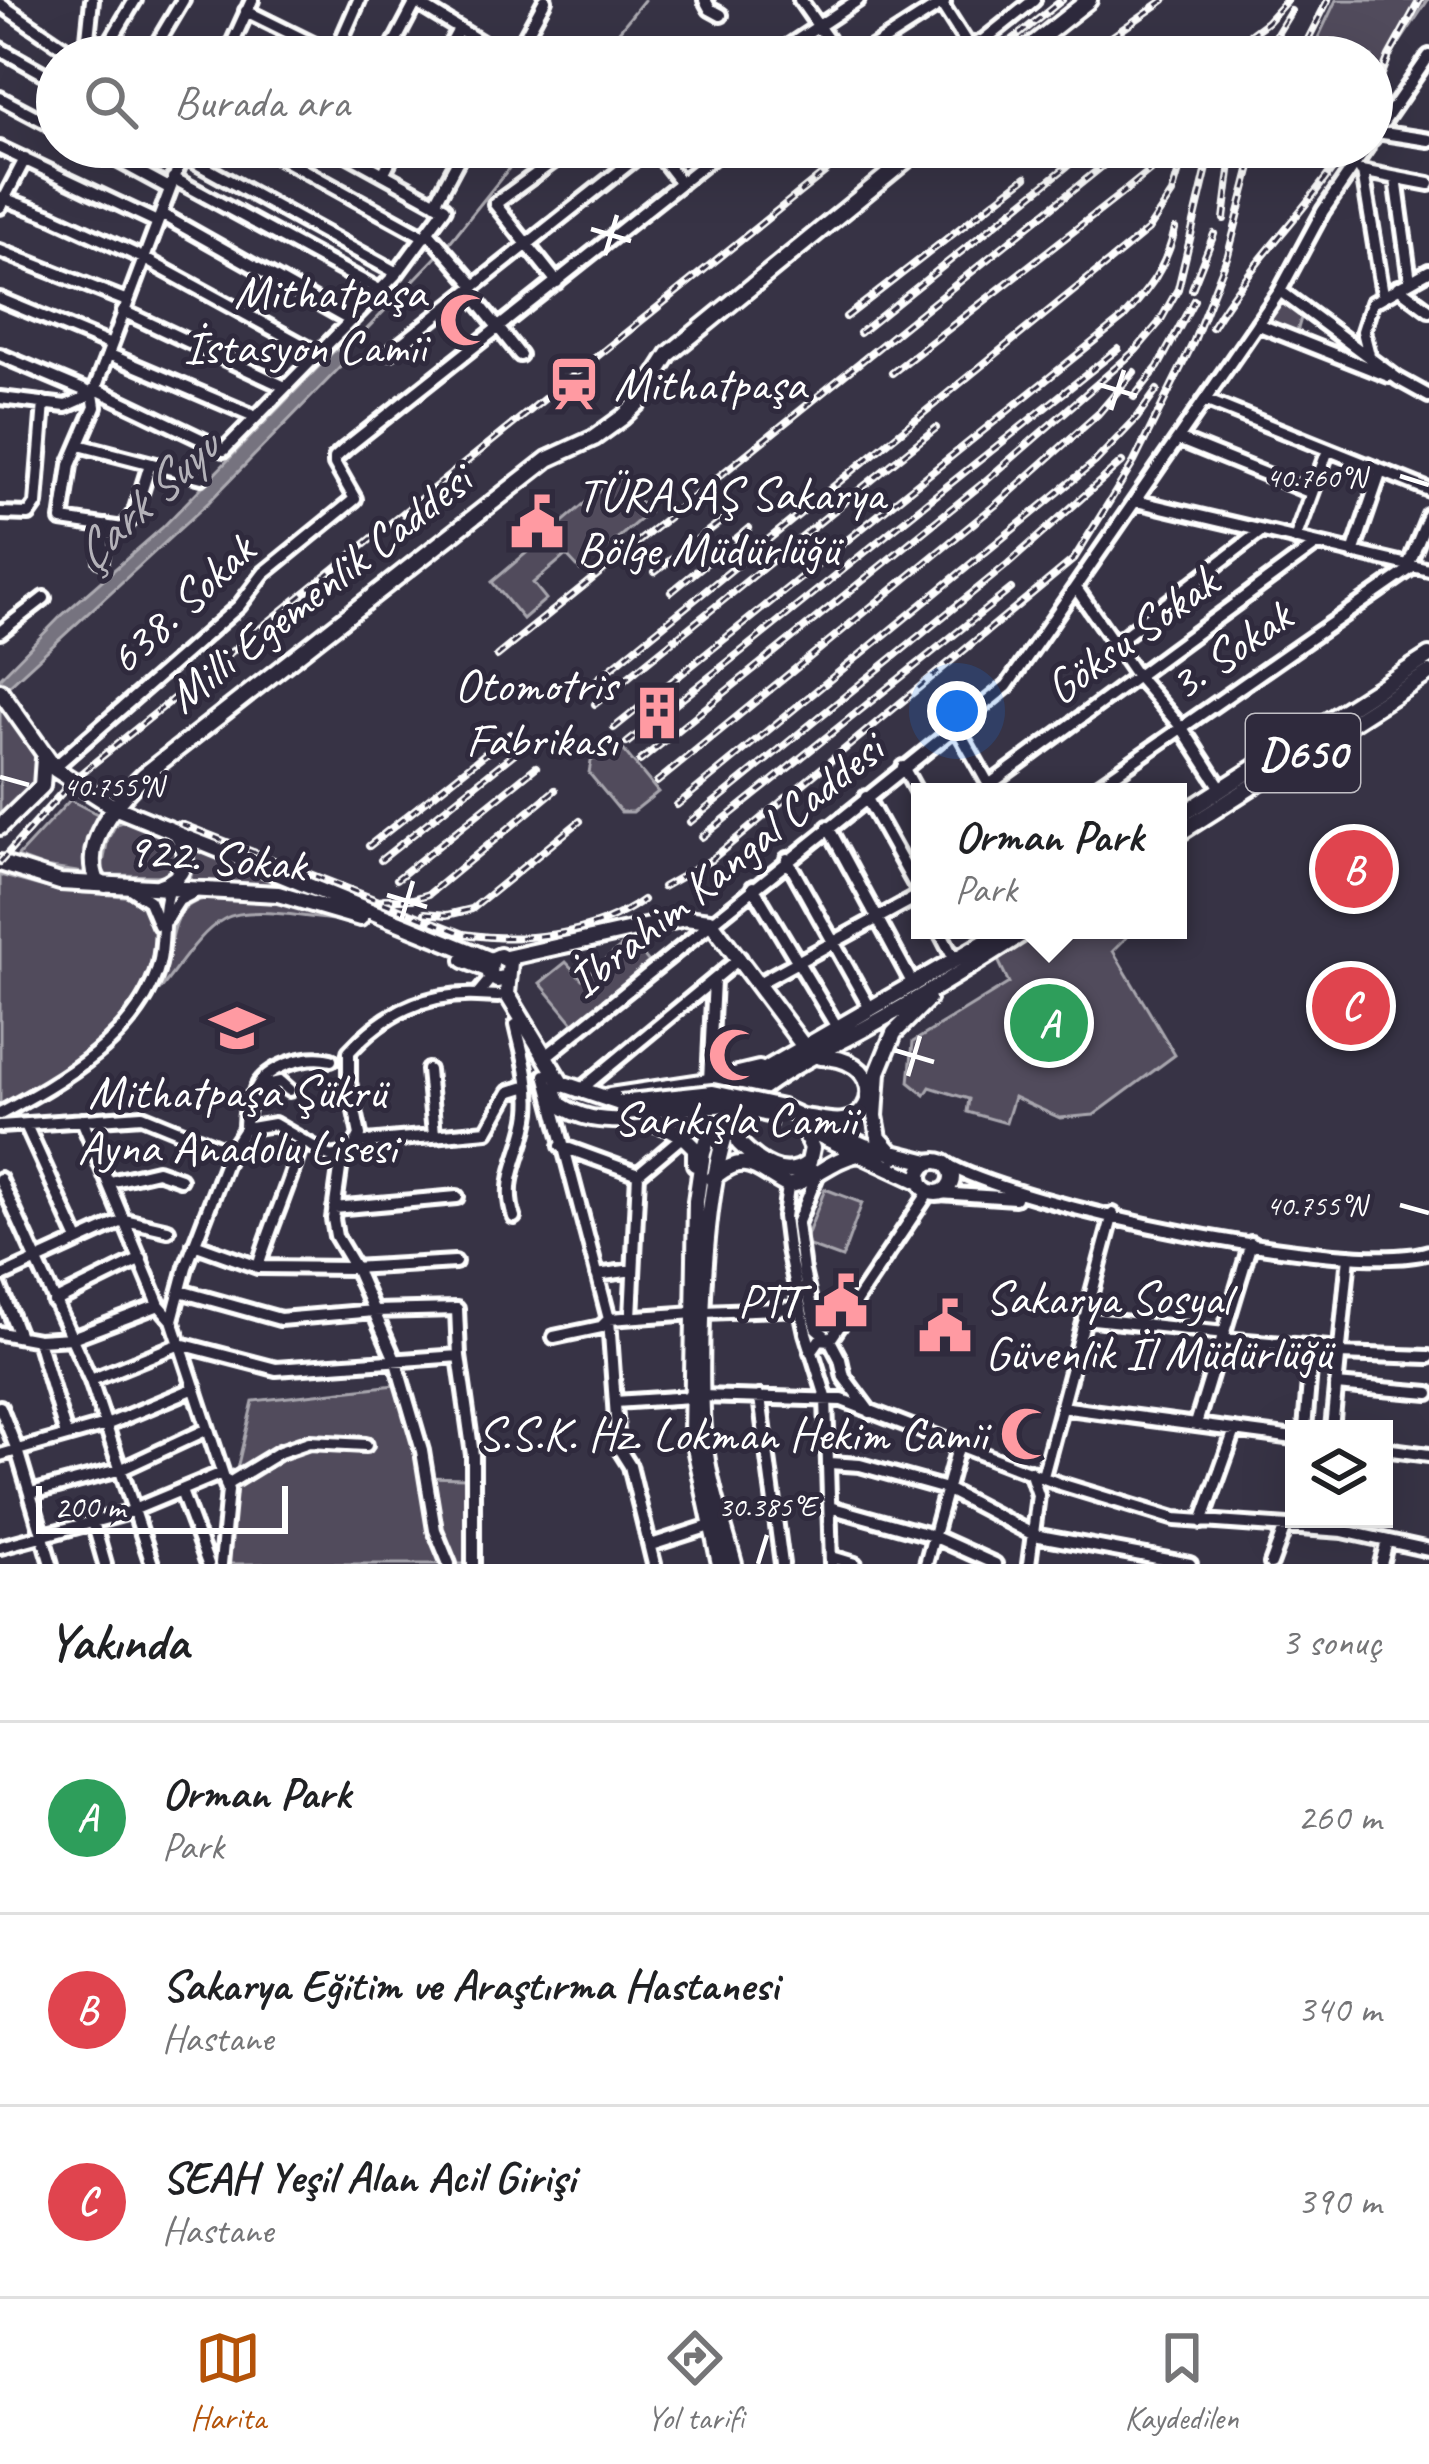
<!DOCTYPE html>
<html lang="tr">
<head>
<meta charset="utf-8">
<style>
  :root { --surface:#fff; --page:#f2f2f2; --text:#202124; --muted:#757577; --line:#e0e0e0; --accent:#b45309 }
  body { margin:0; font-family:Caveat,sans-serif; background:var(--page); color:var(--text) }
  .controls { position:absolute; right:36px; bottom:36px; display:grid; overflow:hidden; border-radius:0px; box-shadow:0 12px 48px #0002 }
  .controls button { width:108px; height:108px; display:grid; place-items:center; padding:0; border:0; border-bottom:3px solid var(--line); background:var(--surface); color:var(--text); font:60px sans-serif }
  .scale { position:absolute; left:36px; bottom:30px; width:252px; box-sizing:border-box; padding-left:12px; border:6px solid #fff; border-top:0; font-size:33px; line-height:42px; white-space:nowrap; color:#fff; -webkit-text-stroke:9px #2f2a3d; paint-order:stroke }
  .you { position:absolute; left:957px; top:711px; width:42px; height:42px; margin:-30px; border:9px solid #fff; border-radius:50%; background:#1a73e8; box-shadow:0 0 0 18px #1a73e833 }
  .badge { display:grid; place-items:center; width:78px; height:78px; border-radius:50%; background:var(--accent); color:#fff; font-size:39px; font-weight:700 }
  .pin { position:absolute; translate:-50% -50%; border:6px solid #fff; box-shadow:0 3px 12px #0006 }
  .popup { position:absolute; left:911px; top:783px; width:276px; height:156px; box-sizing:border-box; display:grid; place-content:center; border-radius:0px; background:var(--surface); filter:drop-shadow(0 3px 9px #0005); font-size:39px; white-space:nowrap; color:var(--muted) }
  .popup b { font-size:45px; color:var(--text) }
  .popup::after { content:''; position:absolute; left:50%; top:100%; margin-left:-24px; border:24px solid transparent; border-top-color:var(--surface) }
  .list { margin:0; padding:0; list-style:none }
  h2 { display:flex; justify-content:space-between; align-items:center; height:156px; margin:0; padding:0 48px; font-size:51px }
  h2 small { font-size:39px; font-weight:400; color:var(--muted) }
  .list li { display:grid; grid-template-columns:78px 1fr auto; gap:36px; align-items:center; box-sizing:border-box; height:192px; padding:0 48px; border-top:3px solid var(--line) }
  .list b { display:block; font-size:45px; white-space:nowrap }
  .list p { margin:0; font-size:39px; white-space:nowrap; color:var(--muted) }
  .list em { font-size:39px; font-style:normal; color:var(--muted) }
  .icon { flex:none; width:66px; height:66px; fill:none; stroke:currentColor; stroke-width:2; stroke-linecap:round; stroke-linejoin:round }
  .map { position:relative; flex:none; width:1429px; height:1564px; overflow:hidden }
  .search { position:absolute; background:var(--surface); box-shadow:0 12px 48px #0002; left:36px; right:36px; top:36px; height:132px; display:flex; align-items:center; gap:30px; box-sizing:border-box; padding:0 42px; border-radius:66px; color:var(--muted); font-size:45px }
  .sheet { height:732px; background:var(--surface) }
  nav { display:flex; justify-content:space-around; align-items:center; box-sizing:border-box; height:168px; border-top:3px solid var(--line); background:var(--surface); font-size:33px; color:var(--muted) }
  nav a { display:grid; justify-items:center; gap:6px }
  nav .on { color:var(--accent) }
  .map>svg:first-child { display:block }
  .green { fill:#514c5c; stroke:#a8a6ae; stroke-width:3 }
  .water { fill:#76737f; stroke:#adabb2; stroke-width:3 }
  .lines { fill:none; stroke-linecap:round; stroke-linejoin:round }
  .stream { stroke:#adabb2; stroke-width:3 }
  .minor-casing { stroke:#fff; stroke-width:20 }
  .major-casing { stroke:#fff; stroke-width:22 }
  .minor { stroke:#2f2a3d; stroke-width:10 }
  .major { stroke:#2f2a3d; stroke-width:14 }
  .rail-casing { stroke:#fff; stroke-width:8 }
  .rail { stroke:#2f2a3d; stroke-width:3; stroke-dasharray:9; stroke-linecap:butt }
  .major-bridge-casing { stroke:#fff; stroke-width:22; stroke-linecap:butt }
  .major-bridge { stroke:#2f2a3d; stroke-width:14 }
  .ticks { fill:none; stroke:#fff; stroke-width:4.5 }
  .labels { text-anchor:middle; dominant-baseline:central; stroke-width:10; stroke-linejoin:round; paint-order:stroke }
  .shield { fill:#2f2a3d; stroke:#c1bfc5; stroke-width:3 }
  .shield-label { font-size:45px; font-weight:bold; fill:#fff }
  .poi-label { font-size:48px; fill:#fff; stroke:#2f2a3d; text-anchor:end }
  .street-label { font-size:48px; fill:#fff; stroke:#2f2a3d }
  .water-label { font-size:51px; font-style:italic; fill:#b4b2b9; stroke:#2f2a3d }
  .ticks-label { font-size:30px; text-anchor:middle; fill:#fff; stroke:#2f2a3d; stroke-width:10; stroke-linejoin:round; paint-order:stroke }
</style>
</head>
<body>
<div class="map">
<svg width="1429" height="1564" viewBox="0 0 1429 1564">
  <rect width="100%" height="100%" fill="#373345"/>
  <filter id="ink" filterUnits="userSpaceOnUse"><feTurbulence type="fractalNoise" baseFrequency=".00833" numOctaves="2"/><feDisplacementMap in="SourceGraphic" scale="24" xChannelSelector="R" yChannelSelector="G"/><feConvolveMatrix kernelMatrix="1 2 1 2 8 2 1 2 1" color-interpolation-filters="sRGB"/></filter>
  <g filter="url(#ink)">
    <path class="green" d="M1336 0H1428L1372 84V57H1309Z
      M1281 301H1291L1303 311 1297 332 1269 321Z
      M618 475 649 512 580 570 566 555 533 583 546 599 523 619 492 582Z
      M0 699 50 769 0 821Z
      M616 741 658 792 633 812H621L589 773 591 761Z
      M70 800 101 816 84 873 44 867 17 857Z
      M128 820 174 843 179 863 169 876 106 875 102 868 108 839 116 824Z
      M193 845 287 884 285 890 189 883 195 862Z
      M0 875 59 891 137 897 151 910C177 998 66 1073 0 1113Z
      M209 898 269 901 339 916 348 922C316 919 250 904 224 919 198 933 178 969 159 991 177 956 161 905 209 898Z
      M1039 930H1121L1127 937 1113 951 1175 1055 1094 1115 1060 1118 1014 1097 1006 1123 967 1112 969 1099 930 1087 925 1095 909 1082 913 1042 1009 983 997 958Z
      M630 939 649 962 574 1024 540 983 566 962 582 979Z
      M825 1189 862 1203 842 1258 804 1244Z
      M396 1385 422 1477 467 1478 466 1564H227L233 1506 228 1471 236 1473 253 1401Z"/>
    <path class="water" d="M336 349 348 359 209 502 0 694V678L61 616 162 528Z"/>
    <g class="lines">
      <path class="stream" d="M598 57 644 0
        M446 247 526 147
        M342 355 439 254"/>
      <defs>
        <path id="minor" d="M412 0 505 57
          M705 0 710 9 721 15
          M800 0 840 57
          M939 0 969 47 984 40 1034 0
          M0 4 78 57
          M246 11 335 55
          M0 49 57 81
          M86 57 92 0
          M101 57 135 0
          M149 57 183 0
          M226 57 252 0
          M334 57 359 0
          M387 57 416 2
          M444 57 459 29
          M514 57 545 0
          M772 57 858 0
          M858 57 944 2
          M0 98 57 128
          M1377 132 1429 140
          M1372 139 1429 56
          M93 147 169 188
          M261 147 425 237
          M653 147 681 183
          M0 148 157 222
          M182 155 397 273
          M1361 171 1429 184
          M1363 172 1383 294
          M383 174 397 147
          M173 178 381 291
          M1396 178 1410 281
          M0 197 51 216 143 258 317 353
          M435 203 465 147
          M0 207 25 159
          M161 214 351 321
          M429 233 475 286
          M0 251 127 301
          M557 282 495 204 573 147
          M1398 287 1429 310
          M469 291 520 355
          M1280 291 1398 379 1429 396
          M0 299 111 345
          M123 311 285 387
          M1257 324 1389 376
          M391 352 650 147
          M108 354 256 417
          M0 355 93 394 95 407 70 465 62 520 123 529 135 512 150 464
          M1369 355 1363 331 1372 303 1429 271
          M96 389 224 450 397 273 445 208 334 147
          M0 398 66 406 93 394 186 147
          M1205 400 1429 490
          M1178 439 1312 493
          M79 445 202 477
          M1136 501 1429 570
          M0 513 29 514 36 504 44 403
          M1295 539 1328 450
          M1353 553 1381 471
          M101 560 106 526
          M1408 566 1429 515
          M1076 588 1136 675 1182 728 1221 788
          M0 632 44 598
          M1115 643 1261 531
          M956 726 993 792
          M58 764 239 606 264 573 355 499 335 464V458L346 448 726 147
          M903 767 920 798
          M989 785 1317 544
          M1089 792 1413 567
          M866 797 920 894
          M828 827 914 986
          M787 859 871 1010
          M127 886 149 901 159 925
          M753 887 838 1029
          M166 920 179 900 195 892
          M939 930 955 961
          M759 983 920 895
          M477 995 498 996
          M545 1057 1007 686 1280 291 1323 211 1367 147
          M428 1070 434 1134
          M545 1075 609 1319 618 1447 630 1466 654 1564
          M709 1081 714 980
          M256 1089C267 1066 306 1054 331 1060
          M579 1091 740 958
          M0 1114C61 1081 140 1037 159 964 166 938 159 905 172 882
          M82 1120 159 1305 172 1320
          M26 1125 78 1240
          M0 1126 142 1116 230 1152
          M245 1129C245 1101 251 1087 280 1082L289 1090
          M356 1143 487 1131 509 1092 528 1086
          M561 1146 638 1174 683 1136
          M342 1155 333 1219 336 1236 355 1268 396 1362 422 1451 435 1530 449 1564
          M945 1163C1018 1206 1351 1277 1429 1252
          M818 1173 797 1224 803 1271 816 1328 830 1340 840 1359 844 1377 870 1412
          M0 1179 91 1381 152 1564
          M110 1182 157 1171 180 1179
          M788 1186 784 1217 788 1249 806 1333 826 1397 831 1564
          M939 1193 1015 1198
          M334 1208 457 1197
          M514 1217C500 1178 525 1150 529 1112 532 1083 522 1052 516 1025
          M194 1244 258 1267 352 1268 455 1262
          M258 1267C271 1224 290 1184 302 1141
          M597 1275 633 1270
          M0 1277 125 1220 168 1230
          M0 1287 19 1336
          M180 1291 280 1319 374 1311 457 1309 459 1356 473 1455V1564
          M54 1302 141 1259
          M705 1312 801 1308
          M631 1317 638 1174
          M1084 1318 1225 1333
          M0 1333 38 1340 72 1338 159 1305
          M554 1337 601 1327 609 1319 695 1313
          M1223 1339 1340 1349
          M38 1340 66 1435
          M811 1352 820 1339 830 1340 929 1192
          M1339 1354 1429 1357
          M91 1380 180 1344 276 1369 459 1356
          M1336 1385 1429 1393
          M701 1396 842 1400 1057 1483 1175 1519 1343 1531 1429 1550
          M760 1397 782 1564
          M615 1402 691 1397
          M0 1407 17 1450 51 1564
          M1061 1407 1294 1438
          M1196 1424 1251 1243
          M1305 1429 1312 1346
          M1332 1429 1349 1256
          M1384 1449 1429 1455
          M0 1455 106 1425 195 1388
          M830 1463 860 1465 946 1489 1034 1535 1190 1564
          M1043 1476 1113 1214
          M226 1485 280 1452 309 1442 366 1445
          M181 1491 208 1564
          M31 1493 122 1469 208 1429
          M833 1508 933 1536 995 1564
          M93 1522 105 1564
          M1202 1522 1235 1430
          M651 1545 710 1526
          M0 1547 126 1513 222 1473
          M832 1557 855 1564
          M221 1564 228 1490 172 1320 186 1267 230 1152 245 1129 274 1124 331 1157 351 1153 360 1135 349 1082V1052C384 1013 425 993 477 995L492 977
          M926 1564 959 1444
          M1029 1564 1038 1495 1030 1471
          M1271 1564 1284 1529
          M1381 1564 1387 1541"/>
        <path id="major" d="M1017 57 1089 0
          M0 691 55 769 114 807 491 960
          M1178 817 1429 656
          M0 827 42 786 44 758
          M1178 834 1429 673
          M0 863 60 882 278 894 360 918
          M105 885 97 881C80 841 118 800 144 775L548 459 594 438 623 417 638 403 669 354 922 147
          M160 886C186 878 191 856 177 834
          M506 958 685 918 710 921 805 1048
          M464 960 487 969
          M507 977 497 980 490 975 491 960 500 956 510 962 507 994 561 1083 620 1103
          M554 1089 559 1104C609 1139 650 1098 695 1148V1164
          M610 1096 709 1081 759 1069
          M782 1108 865 1146 929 1162
          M737 1113 739 1143C758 1162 785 1183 809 1162L812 1148 802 1127
          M802 1117C814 1118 831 1123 843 1121 881 1115 881 1057 820 1057
          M806 1129 920 1182
          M895 1156 879 1138 875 1116 878 1072 894 1033 928 999
          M920 1177a16 16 0 1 1 32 0a16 16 0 1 1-32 0Z
          M712 1179C746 1150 754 1168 788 1186 814 1180 831 1159 858 1154
          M720 1564 692 1434 696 1201 703 1153 717 1111 734 1092 770 1067 1006 930
          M734 1564C723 1523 708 1481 704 1439 697 1378 701 1149 740 1107 769 1076 826 1050 864 1029 920 998 974 965 1028 930"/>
      </defs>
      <use href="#minor" class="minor-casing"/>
      <use href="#major" class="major-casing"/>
      <use href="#minor" class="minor"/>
      <use href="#major" class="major"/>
      <defs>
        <path id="rail" d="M991 57 1062 0
          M1083 57 1164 0
          M1220 57 1267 22 1287 0
          M1263 57 1291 11
          M1299 57 1328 0
          M1372 100 1389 56 1420 0
          M1224 219 1233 147
          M1192 289 1214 234
          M846 317 1026 177
          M1212 327C1251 262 1307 211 1347 147
          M860 333 1091 147
          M892 373 1121 194 1153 168 1168 147
          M1134 397 1158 367 1194 300
          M655 572 733 512
          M671 592 749 528
          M497 656 1126 147
          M584 690 1148 230 1172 194 1186 147
          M595 704 936 428
          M614 728 1123 318C1149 289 1166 268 1175 229
          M627 743 1118 349
          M640 761 982 484 1136 350 1159 323 1178 289 1212 147
          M657 782 998 503 1098 414 1134 372
          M677 805 1095 462 1137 418 1157 390
          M690 822 1009 563 1122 462
          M181 824 464 934C524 943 593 936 643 900
          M702 837 1011 589
          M369 846 510 734
          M381 860 521 748
          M0 862 74 779 856 147
          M397 879 536 767
          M663 887 711 860 1074 559 1134 462 1193 343 1228 255 1256 147
          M384 899H413L429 894 555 790
          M425 913 447 915 472 909 580 821"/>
      </defs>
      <use href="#rail" class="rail-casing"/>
      <use href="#rail" class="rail"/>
      <defs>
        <path id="major-bridge" d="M620 1103 713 1093 782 1108
          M623 1112 729 1104 780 1117"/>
      </defs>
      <use href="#major-bridge" class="major-bridge-casing"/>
      <use href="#major-bridge" class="major-bridge"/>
    </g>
  </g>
  <path class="ticks" d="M591 229 631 241M605 255 617 215M1097 384 1137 396M1111 410 1124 370M1400 476 1429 485M0 777 29 785M387 895 427 907M401 921 413 881M894 1050 934 1062M908 1076 920 1036M1400 1205 1429 1213M758 1564 767 1535"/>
  <defs>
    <symbol id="mosque-bare" viewBox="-9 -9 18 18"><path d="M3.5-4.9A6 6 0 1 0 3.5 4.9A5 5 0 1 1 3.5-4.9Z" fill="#ff9aa2" stroke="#2f2a3d" stroke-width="2.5" paint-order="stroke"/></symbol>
    <symbol id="station-bare" viewBox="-9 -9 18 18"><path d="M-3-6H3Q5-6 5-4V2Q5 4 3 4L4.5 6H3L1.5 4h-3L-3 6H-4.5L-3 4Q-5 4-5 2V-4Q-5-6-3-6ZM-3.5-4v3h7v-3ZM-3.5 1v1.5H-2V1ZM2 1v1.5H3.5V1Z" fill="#ff9aa2" stroke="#2f2a3d" stroke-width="2.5" paint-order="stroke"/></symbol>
    <symbol id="civic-bare" viewBox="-9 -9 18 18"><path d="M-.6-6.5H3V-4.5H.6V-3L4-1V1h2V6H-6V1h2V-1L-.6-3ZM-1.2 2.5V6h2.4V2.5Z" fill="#ff9aa2" stroke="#2f2a3d" stroke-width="2.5" paint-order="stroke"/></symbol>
    <symbol id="building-bare" viewBox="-9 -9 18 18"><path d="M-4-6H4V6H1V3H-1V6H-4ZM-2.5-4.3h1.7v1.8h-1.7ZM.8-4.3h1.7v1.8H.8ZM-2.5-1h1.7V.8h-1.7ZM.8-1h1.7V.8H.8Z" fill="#ff9aa2" stroke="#2f2a3d" stroke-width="2.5" paint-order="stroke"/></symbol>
    <symbol id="school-bare" viewBox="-9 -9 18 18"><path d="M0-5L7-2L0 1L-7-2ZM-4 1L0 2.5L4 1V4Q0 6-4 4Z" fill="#ff9aa2" stroke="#2f2a3d" stroke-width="2.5" paint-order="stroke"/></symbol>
  </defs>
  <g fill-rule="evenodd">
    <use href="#mosque-bare" x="428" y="282" width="76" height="76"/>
    <use href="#station-bare" x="536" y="346" width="76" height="76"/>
    <use href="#civic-bare" x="499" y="484" width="76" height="76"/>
    <use href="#building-bare" x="619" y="675" width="76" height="76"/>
    <use href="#school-bare" x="199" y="990" width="76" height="76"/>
    <use href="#mosque-bare" x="697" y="1017" width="76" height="76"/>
    <use href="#civic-bare" x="803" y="1263" width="76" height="76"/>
    <use href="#civic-bare" x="907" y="1288" width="76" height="76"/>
    <use href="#mosque-bare" x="989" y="1396" width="76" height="76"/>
  </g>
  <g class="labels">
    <rect class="shield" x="1246" y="714" width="114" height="78" rx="9"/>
    <g class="shield-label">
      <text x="1303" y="753">D650</text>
    </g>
    <g class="poi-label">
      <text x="426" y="292">Mithatpaşa<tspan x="426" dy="55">İstasyon Camii</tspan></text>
      <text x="614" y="384" text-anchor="start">Mithatpaşa</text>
      <text x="577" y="494" text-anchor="start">TÜRASAŞ Sakarya<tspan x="577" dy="55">Bölge Müdürlüğü</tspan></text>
      <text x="617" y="685">Otomotris<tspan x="617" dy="55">Fabrikası</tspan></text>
      <text x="237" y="1092" text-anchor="middle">Mithatpaşa Şükrü<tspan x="237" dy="55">Ayna Anadolu Lisesi</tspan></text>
      <text x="735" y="1119" text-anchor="middle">Sarıkışla Camii</text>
      <text x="985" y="1298" text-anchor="start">Sakarya Sosyal<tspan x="985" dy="55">Güvenlik İl Müdürlüğü</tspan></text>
      <text x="801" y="1301">PTT</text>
      <text x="987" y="1434">S.S.K. Hz. Lokman Hekim Camii</text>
    </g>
    <g class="street-label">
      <text transform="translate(319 588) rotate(-38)">Milli Egemenlik Caddesi</text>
      <text transform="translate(181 604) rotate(-43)">638. Sokak</text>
      <text transform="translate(1131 635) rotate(-36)">Göksu Sokak</text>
      <text transform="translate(1230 650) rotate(-35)">3. Sokak</text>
      <text transform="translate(216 857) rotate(5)">922. Sokak</text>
      <text transform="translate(725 865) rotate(-39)">İbrahim Kangal Caddesi</text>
    </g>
    <g class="water-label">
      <text transform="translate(145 500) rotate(-43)">Çark Suyu</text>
    </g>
  </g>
  <g class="ticks-label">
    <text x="1316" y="487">40.760°N</text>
    <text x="113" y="796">40.755°N</text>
    <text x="1316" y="1215">40.755°N</text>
    <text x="767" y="1516">30.385°E</text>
  </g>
</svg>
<div class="controls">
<button><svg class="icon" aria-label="layers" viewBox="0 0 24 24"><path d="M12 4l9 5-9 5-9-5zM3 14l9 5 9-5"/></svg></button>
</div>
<div class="scale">200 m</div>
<div class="you"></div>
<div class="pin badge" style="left:1049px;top:1023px;background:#2e9e5b">A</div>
<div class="popup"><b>Orman Park</b>Park</div>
<div class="pin badge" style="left:1354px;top:869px;background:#e0444e">B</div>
<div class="pin badge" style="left:1351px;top:1006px;background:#e0444e">C</div>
<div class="search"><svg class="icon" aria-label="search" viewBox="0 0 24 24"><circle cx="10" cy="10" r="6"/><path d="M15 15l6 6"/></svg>Burada ara</div>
</div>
<section class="sheet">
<h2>Yakında<small>3 sonuç</small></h2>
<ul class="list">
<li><span class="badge" style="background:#2e9e5b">A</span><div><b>Orman Park</b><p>Park</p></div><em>260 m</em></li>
<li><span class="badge" style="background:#e0444e">B</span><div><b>Sakarya Eğitim ve Araştırma Hastanesi</b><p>Hastane</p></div><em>340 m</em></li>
<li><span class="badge" style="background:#e0444e">C</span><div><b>SEAH Yeşil Alan Acil Girişi</b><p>Hastane</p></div><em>390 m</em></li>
</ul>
</section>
<nav>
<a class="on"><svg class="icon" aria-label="map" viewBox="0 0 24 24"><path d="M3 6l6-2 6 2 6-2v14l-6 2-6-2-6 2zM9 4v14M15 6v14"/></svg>Harita</a>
<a><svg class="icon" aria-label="directions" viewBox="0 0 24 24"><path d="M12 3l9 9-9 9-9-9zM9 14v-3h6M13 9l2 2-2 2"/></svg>Yol tarifi</a>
<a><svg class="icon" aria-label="saved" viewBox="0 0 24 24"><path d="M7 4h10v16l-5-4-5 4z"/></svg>Kaydedilen</a>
</nav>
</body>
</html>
